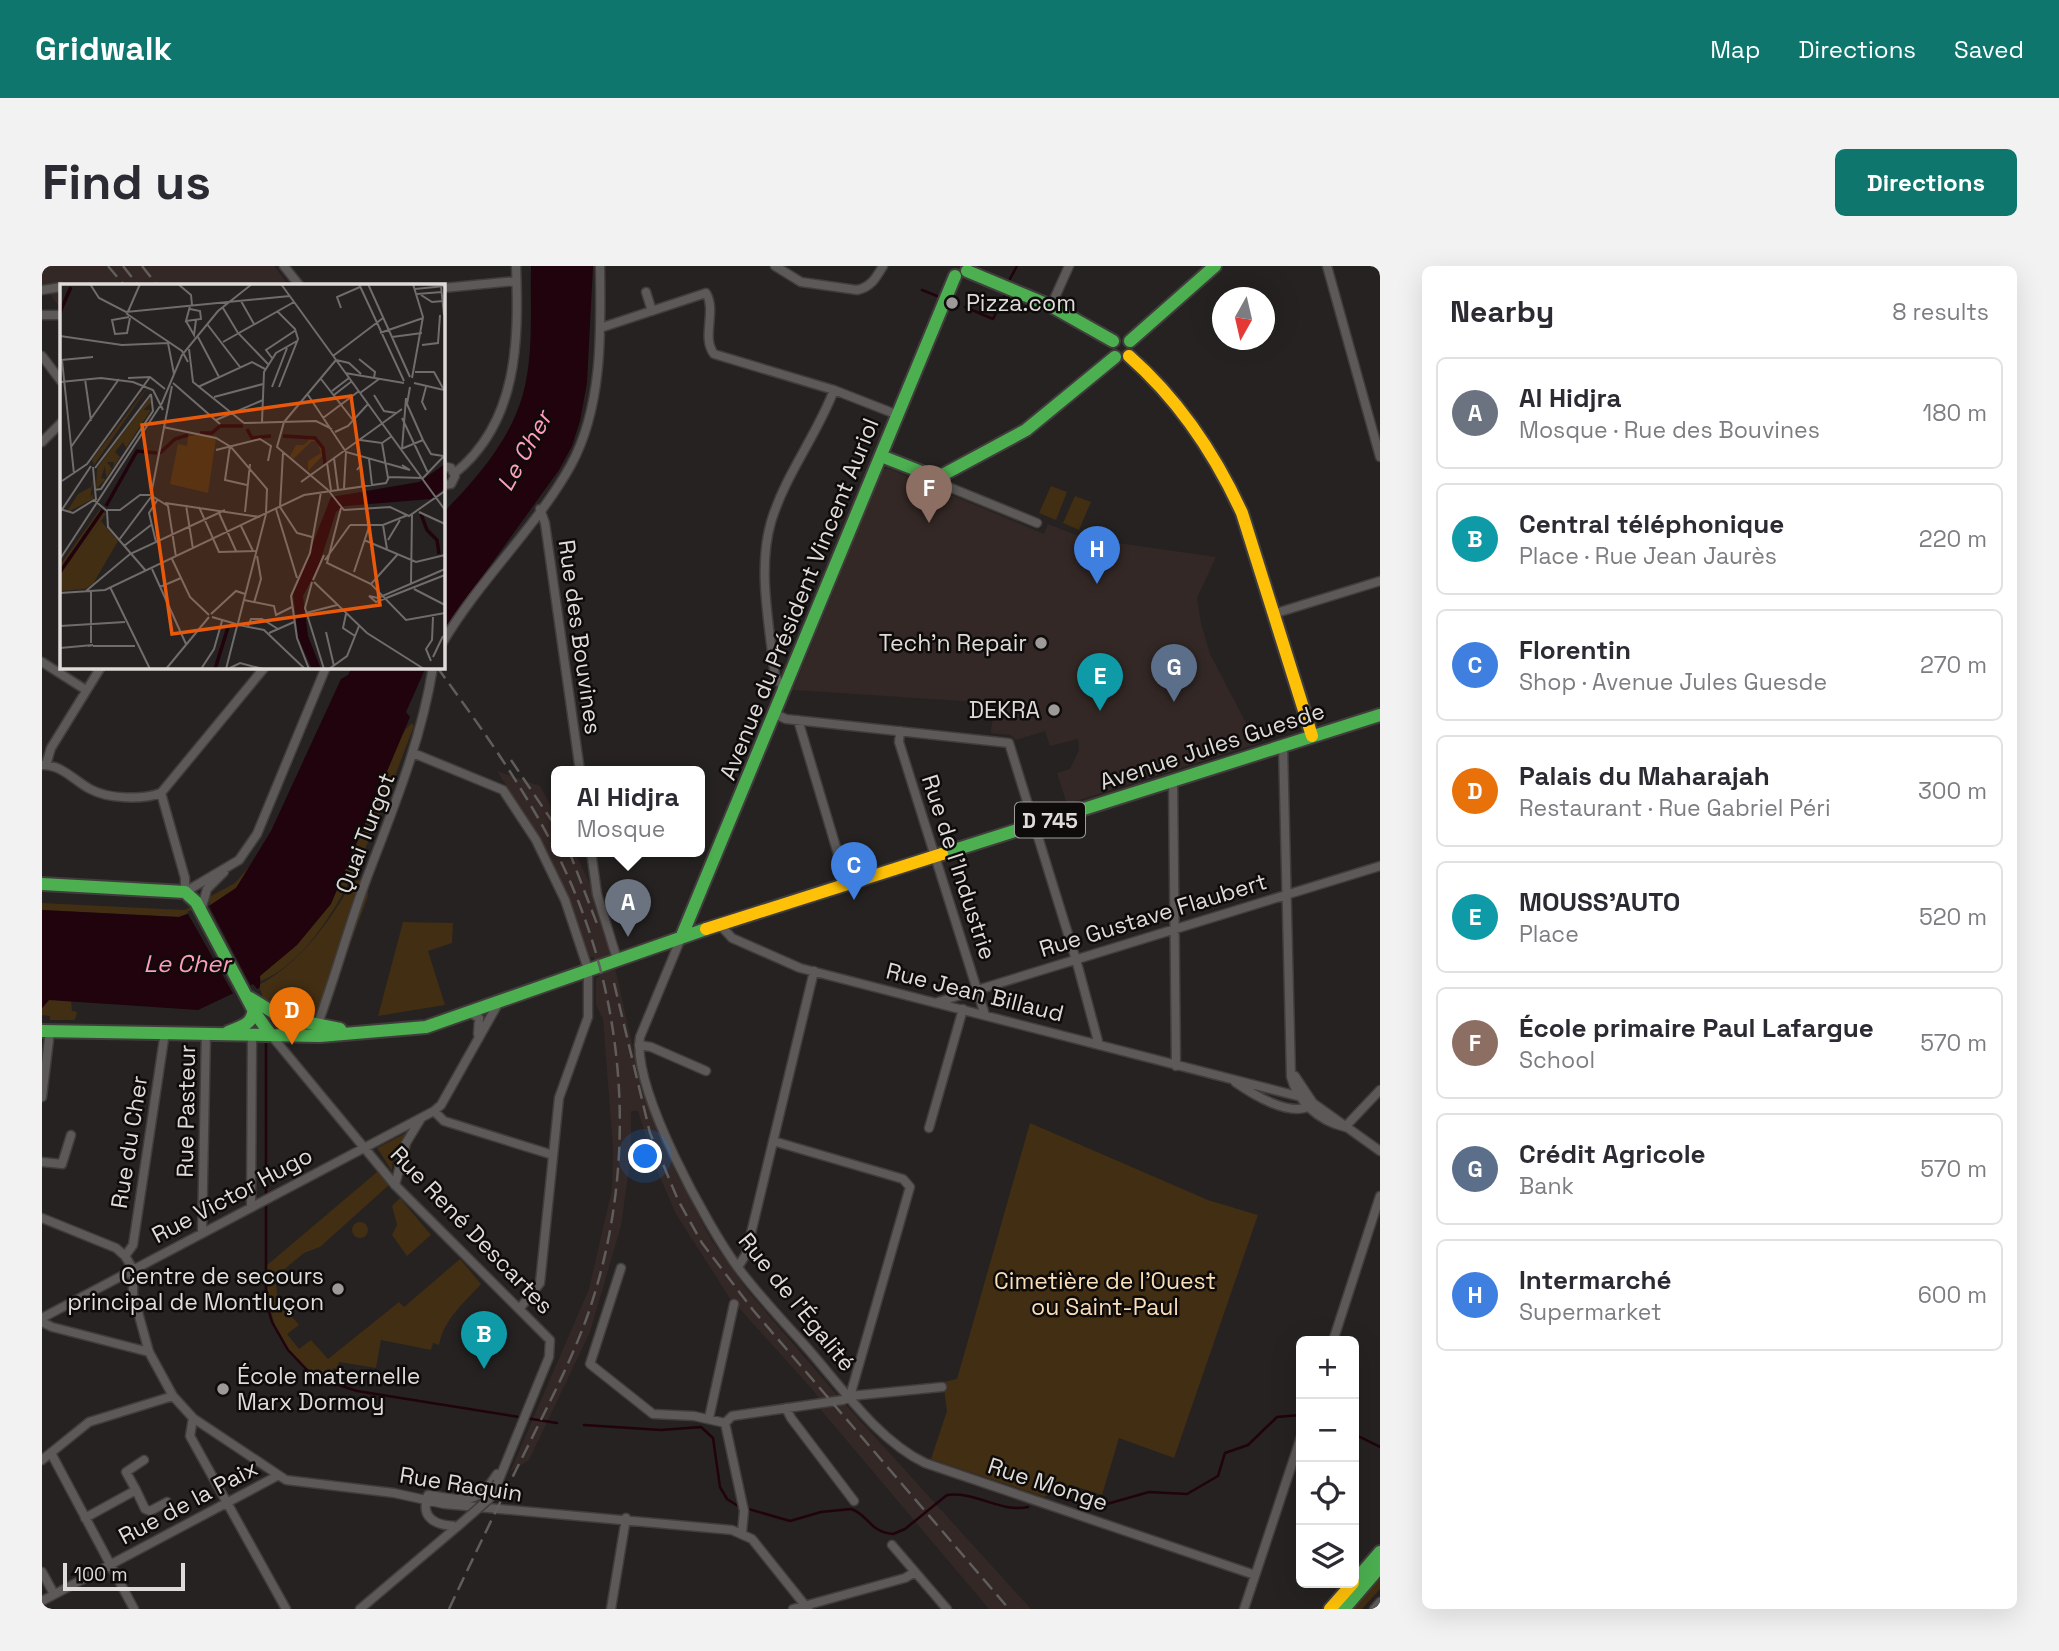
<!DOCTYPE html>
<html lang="en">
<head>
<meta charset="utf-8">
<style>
  :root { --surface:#fff; --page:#f2f2f3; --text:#2b2b33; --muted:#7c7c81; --line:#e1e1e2; --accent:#0f766e }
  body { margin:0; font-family:"Space Grotesk",sans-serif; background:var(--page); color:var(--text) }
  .controls { position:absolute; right:21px; bottom:21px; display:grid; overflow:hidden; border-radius:10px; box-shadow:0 7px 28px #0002 }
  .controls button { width:63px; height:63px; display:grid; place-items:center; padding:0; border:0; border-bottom:2px solid var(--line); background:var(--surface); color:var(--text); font:35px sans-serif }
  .compass { position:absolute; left:1170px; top:21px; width:63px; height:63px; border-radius:50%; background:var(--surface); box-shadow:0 7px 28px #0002; rotate:188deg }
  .scale { position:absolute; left:21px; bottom:18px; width:122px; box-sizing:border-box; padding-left:7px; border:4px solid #dfdbd9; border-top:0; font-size:19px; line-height:24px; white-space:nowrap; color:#dfdbd9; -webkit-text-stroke:5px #0e0b0b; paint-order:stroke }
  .you { position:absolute; left:604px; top:891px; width:24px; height:24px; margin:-18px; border:5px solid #fff; border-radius:50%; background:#1a73e8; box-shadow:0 0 0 10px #1a73e833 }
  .badge { display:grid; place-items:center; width:46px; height:46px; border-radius:50%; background:var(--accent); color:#fff; font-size:23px; font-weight:700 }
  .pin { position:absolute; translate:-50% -58px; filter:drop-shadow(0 2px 4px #0008) }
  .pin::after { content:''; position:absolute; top:37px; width:24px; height:21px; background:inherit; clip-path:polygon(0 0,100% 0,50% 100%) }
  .popup { position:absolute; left:509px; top:500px; width:154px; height:91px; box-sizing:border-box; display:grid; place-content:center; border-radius:10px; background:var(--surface); filter:drop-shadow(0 2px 5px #0005); font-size:23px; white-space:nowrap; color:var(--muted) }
  .popup b { font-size:26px; color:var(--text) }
  .popup::after { content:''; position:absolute; left:50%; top:100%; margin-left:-14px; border:14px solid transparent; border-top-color:var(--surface) }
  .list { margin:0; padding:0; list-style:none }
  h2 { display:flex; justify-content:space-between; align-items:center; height:91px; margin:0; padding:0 28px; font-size:30px }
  h2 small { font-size:23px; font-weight:400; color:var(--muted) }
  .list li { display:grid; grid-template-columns:46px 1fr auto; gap:21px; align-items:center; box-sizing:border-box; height:112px; margin:0 14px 14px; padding:0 14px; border:2px solid var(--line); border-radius:10px }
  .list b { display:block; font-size:26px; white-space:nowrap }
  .list p { margin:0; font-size:23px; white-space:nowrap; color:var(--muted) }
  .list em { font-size:23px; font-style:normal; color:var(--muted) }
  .icon { flex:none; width:38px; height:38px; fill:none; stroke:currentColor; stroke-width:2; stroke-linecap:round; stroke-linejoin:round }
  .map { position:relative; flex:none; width:1338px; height:1343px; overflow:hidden; border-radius:10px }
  header { display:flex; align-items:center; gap:42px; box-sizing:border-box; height:98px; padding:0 35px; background:var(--accent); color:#fff }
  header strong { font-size:33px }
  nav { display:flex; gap:38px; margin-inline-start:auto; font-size:24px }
  .intro { display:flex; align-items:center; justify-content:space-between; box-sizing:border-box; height:168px; padding:0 42px }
  h1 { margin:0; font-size:49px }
  .button { padding:18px 32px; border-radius:10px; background:var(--accent); color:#fff; font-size:24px; font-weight:700 }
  main { display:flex; gap:42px; padding:0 42px }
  aside { flex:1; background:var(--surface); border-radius:10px; box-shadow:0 7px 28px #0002 }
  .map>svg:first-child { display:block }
  .built { fill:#332825 }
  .green { fill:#412e13 }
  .water { fill:#20030c }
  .pier { fill:#252221 }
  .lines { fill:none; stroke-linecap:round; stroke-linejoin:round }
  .stream { stroke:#20030c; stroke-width:2.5 }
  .street-casing { stroke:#403d3c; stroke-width:11 }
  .fast-casing { stroke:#403d3c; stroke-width:16 }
  .slow-casing { stroke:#403d3c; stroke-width:16 }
  .street { stroke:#5c5958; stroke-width:8 }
  .fast { stroke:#4caf50; stroke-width:12 }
  .slow { stroke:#ffc107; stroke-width:12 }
  .rail { stroke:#605e5d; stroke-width:2.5; stroke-dasharray:14 7; stroke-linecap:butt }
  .street-bridge-casing { stroke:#403d3c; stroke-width:11; stroke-linecap:butt }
  .street-bridge { stroke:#5c5958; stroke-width:8 }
  .poi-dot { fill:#9e9a99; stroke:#0e0b0b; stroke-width:2.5 }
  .labels { text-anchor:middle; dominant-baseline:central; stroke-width:5; stroke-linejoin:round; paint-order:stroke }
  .shield { fill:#0e0b0b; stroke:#a09d9b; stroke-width:2 }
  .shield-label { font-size:21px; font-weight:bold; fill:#dfdbd9 }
  .poi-label { font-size:23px; fill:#dfdbd9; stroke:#0e0b0b; text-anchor:end }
  .street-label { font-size:23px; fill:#dfdbd9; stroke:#0e0b0b }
  .park-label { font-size:23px; fill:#fbdeb8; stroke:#0e0b0b }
  .water-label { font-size:24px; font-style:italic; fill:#fe9ebb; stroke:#0e0b0b }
  .inset-river { fill:none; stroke:#20030c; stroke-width:3.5 }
  .inset-road { fill:none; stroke:#6f6c6b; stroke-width:2 }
  .view { fill:#e8590c; fill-opacity:0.15; stroke:#e8590c; stroke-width:3.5 }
  .inset-edge { fill:none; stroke:#dfdbd9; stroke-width:3.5 }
</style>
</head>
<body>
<header>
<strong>Gridwalk</strong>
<nav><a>Map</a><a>Directions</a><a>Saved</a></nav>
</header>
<div class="intro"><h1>Find us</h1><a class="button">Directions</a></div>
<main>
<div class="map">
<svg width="1338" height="1343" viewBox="0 0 1338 1343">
  <rect width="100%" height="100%" fill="#252221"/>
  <path class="built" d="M0 0H232L247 19H19V43L0 18Z
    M845 202 889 220 898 232 907 228 1002 268 1006 258 1041 272 1174 291 1155 332 1159 357 1168 388 1215 478 1028 537 1024 535 1015 507 1028 503 1037 484 1036 473 1008 480 1003 465 974 474 968 469 949 467 952 437 751 424 841 204Z
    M455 505 498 520 514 549V585H532L550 622 574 706 599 818 633 905 670 975 706 1025 794 1128 989 1343H947L779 1144 783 1140 770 1123 687 1031 634 948 612 897 596 845H589V889L579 960 548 1066 487 1194 468 1206 547 1023 570 923 571 882 561 753 554 739V712L557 711 552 691H548L502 580Z"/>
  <path class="green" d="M1009 220 1025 226 1014 254 997 247Z
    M1033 230 1049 236 1037 264 1021 257Z
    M370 457 372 460C343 533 297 683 219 715L218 710 363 464Z
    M212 595 194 622 167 640 137 651 0 644V637L143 644 193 617Z
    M317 614 325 617 326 630 284 743 273 752 265 749 263 756 224 742 217 719C259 696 287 657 310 616Z
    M361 656 411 657 410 677 386 685 403 739 336 750Z
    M7 734H29L30 745 35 746 33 754H8V750L0 749V742Z
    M988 857 1166 934 1216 949 1132 1192 1077 1172 1060 1229 1029 1219 1002 1231 889 1193 905 1145 901 1116 915 1113Z
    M364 867 351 890 350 905 335 882Z
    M335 906 347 919 278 981 262 987 239 1006 234 1018 236 1034 257 1059 245 1068 257 1083 269 1074 286 1093 357 1036 362 1041 418 993 439 1018C422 1037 402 1053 397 1079L391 1077 389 1084 339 1074 334 1102 297 1096 295 1103 291 1102 289 1113 285 1115C236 1090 225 1051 224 1000Z
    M358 932 389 969 365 990 350 969 355 959 350 940Z
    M310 964a8 8 0 1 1 16 0a8 8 0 1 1-16 0Z
    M1338 1311V1323L1320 1343H1310Z"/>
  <path class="water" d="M489 0H551L545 117 538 155 530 180 517 204 401 365V247C434 213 468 175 481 128 492 88 488 42 489 0Z
    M310 401H384L364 446 368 451 289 638 255 679 218 710V721L215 723 211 718 156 744 7 734 0 742V644L137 651 167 640 194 622 229 565 299 413 306 409Z"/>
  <path class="pier" d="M168 635 167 640 210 722 193 731 145 646Z"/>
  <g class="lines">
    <path class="stream" d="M968 13 975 0
      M880 24 895 30
      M923 41 951 53 963 29
      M224 777V1036L230 1056 246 1084 267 1106 285 1115 315 1125 515 1157
      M542 1159 619 1164 659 1161 671 1172 678 1221 685 1233 696 1240 748 1255 779 1246 809 1243C826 1248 827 1266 851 1268L863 1263 905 1229C934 1225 958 1247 986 1241
      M1312 1168 1338 1181
      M1019 1232 1058 1240 1107 1226 1145 1228 1176 1210 1183 1187 1206 1179 1235 1151 1258 1149"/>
    <defs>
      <path id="street" d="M242 0 257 19
        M733 0 759 16 815 24C829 21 834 12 841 0
        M1285 0 1338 191
        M401 22 474 15
        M0 24 19 21
        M604 26 610 45
        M1009 40 1027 0
        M0 49H19
        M558 62 664 27C675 45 659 71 672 88L792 124 856 149
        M0 90 19 115
        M0 176 19 157
        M401 200 409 202 413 210 409 218 401 219
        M413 207C476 156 477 75 474 0
        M895 212 897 217 995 257
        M498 243 503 257 538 505
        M1231 348 1338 315
        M401 376C438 313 494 262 529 199 561 140 559 65 558 0
        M0 396 44 424
        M743 423 733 411C728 362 715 304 729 256 743 209 775 169 792 124
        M733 448 744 453 967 477 1035 697 1057 779
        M756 454 805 618
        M858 465 857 476 943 749
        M1241 479 1249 811C1256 836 1277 855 1303 861
        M371 487 461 524 494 574 523 634 546 703V751L517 832 498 1017 478 1042
        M0 499C21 499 31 514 48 523 66 533 100 534 119 527
        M4 499 9 482 59 401
        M1131 514 1134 800
        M119 527 143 612V626L197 594 215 568 284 401
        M119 527 223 401
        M549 585 555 628 575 693
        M159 644 165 623 182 606
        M678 659 690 672 758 702 1267 833
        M639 672 598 771C590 823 665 960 697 1003 718 1031 743 1057 766 1083 801 1123 836 1174 883 1197L1213 1309
        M896 736 1338 600
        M427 746 437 752 436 768
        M275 760C293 712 306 662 324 614 351 543 379 476 391 401
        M229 769 353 919 508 1074 507 1091 456 1216
        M243 771 251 763 275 764
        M597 779 609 781 664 805
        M1253 810 1271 837 1338 885
        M1193 816C1210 828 1247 851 1268 840
        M0 831 8 765
        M392 845 402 855 511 889
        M1303 861 1338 824
        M887 862 921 743
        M731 875 861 913 868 921 808 1130
        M0 896 20 898 29 869
        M353 919 364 877 378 854
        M209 941 210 769
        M0 952 74 982 83 990 91 1003
        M160 967 164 766
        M83 990 91 979 123 766
        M696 1001 704 988 772 705
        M579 1002 548 1098 611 1148 652 1150 683 1157
        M91 1003V1028L107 1086 131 1130 151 1152 244 1214 352 1227 402 1238 690 1264 710 1273 766 1343
        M0 1052 392 845 399 839 457 736
        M0 1056 10 1061 107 1086
        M1291 1075 1338 930
        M744 1142 749 1152 812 1235
        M151 1152 148 1170 244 1343
        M667 1152 692 1038
        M683 1157 690 1150 801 1134 808 1130 900 1121
        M683 1157 702 1245 700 1266
        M9 1187 92 1343
        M0 1194 47 1156 131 1130
        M94 1224 103 1243 108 1245 125 1236
        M43 1252 94 1224 84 1206 102 1194
        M416 1260C395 1260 377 1253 386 1229 421 1233 434 1242 455 1208
        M850 1279 905 1343
        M0 1306 12 1328
        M0 1335 235 1210
        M318 1343 416 1260
        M569 1343 584 1252
        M751 1343 863 1312 873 1306
        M1202 1343 1259 1171
        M1332 1343 1338 1336"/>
      <path id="fast" d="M925 5 1009 40 1071 75
        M1088 75 1173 0
        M839 190 895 212 984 164 1073 91
        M900 588 1338 449
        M0 618 143 626 154 636 213 747 229 769
        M639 672 913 10
        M208 732 239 751 298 763
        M0 765 278 770 384 761 664 663
        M186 766C203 759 212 758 212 738
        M1312 1316 1338 1286
        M1302 1343 1338 1301"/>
      <path id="slow" d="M1087 90C1137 134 1172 186 1200 247L1270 470
        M664 663 900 588
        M1288 1343 1311 1317"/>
    </defs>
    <use href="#street" class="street-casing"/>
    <use href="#fast" class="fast-casing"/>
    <use href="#slow" class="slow-casing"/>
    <use href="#street" class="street"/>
    <use href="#fast" class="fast"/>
    <use href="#slow" class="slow"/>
    <path class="rail" d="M66 0 82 19
      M81 0 96 19
      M100 0 115 19
      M395 401C441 464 489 531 522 602 587 741 596 906 545 1051 528 1098 505 1141 483 1186 457 1238 432 1290 407 1343
      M469 494 514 561
      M527 585 557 663
      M572 717 608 867 636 934 660 977 711 1044 967 1343"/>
    <defs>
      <path id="street-bridge" d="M416 1260 447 1233 456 1216"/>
    </defs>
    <use href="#street-bridge" class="street-bridge-casing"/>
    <use href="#street-bridge" class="street-bridge"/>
  </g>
  <g class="poi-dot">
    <circle cx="910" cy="37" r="7"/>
    <circle cx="999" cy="377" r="7"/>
    <circle cx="1012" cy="444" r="7"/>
    <circle cx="296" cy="1023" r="7"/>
    <circle cx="181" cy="1123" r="7"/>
  </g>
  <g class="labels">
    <rect class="shield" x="973" y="536.5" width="70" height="35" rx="5"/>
    <g class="shield-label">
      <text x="1008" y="554">D 745</text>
    </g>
    <g class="poi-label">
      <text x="924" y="37" text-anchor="start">Pizza.com</text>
      <text x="985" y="377">Tech'n Repair</text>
      <text x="998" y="444">DEKRA</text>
      <text x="282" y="1010">Centre de secours<tspan x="282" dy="26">principal de Montluçon</tspan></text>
      <text x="195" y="1110" text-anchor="start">École maternelle<tspan x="195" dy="26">Marx Dormoy</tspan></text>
    </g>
    <g class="street-label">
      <text transform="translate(757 333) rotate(-68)">Avenue du Président Vincent Auriol</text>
      <text transform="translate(538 371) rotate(82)">Rue des Bouvines</text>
      <text transform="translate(1170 480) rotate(-18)">Avenue Jules Guesde</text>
      <text transform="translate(323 567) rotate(-69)">Quai Turgot</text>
      <text transform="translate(917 601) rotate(72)">Rue de l'Industrie</text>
      <text transform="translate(1111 649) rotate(-17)">Rue Gustave Flaubert</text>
      <text transform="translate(933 726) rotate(14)">Rue Jean Billaud</text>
      <text transform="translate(144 845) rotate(-89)">Rue Pasteur</text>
      <text transform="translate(87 876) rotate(-81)">Rue du Cher</text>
      <text transform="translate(190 929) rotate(-28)">Rue Victor Hugo</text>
      <text transform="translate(430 964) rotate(46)">Rue René Descartes</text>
      <text transform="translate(755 1036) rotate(51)">Rue de l'Égalité</text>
      <text transform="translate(419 1218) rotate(9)">Rue Raquin</text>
      <text transform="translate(1006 1218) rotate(18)">Rue Monge</text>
      <text transform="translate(146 1236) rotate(-28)">Rue de la Paix</text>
    </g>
    <g class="park-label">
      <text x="1063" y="1015">Cimetière de l’Ouest<tspan x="1063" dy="26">ou Saint-Paul</tspan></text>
    </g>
    <g class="water-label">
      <text transform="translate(482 185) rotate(-61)">Le Cher</text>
      <text x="145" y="697">Le Cher</text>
    </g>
  </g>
  <g transform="translate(18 18)">
    <rect width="385" height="385" fill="#252221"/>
    <path d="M86 105 91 108 86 106 34 181 32 176 40 165ZM90 113 91 119 83 126H91L66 164 63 158 55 168 60 173 53 184 54 178H47L52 185 46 194 45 182 41 194 46 195 36 205 37 184ZM137 151 156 154 148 209 110 200 118 160 127 162 128 152ZM252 153 261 161 264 170 248 187V177L261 169 257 158 252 157 233 175 230 172 236 161H244ZM35 188 30 214 33 209V215L6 229 18 210 31 203ZM40 225 46 230 17 269 41 237 58 257 33 300 25 305 0 307V281Z" fill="#412e13"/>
    <path d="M385 180V204L371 215 285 222 276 228 258 284 243 312 248 352 261 385H252L238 354 233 309 271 213 359 198Z" fill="#20030c"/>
    <path class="inset-river" d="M0 28 11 3M187 145 192 154 211 152M140 149H152L160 142H183M223 152 255 154 263 164 265 180M100 169 115 155 128 151M46 222 77 167 97 169M361 230 367 246 377 256 379 270M0 288 43 226M155 385 169 340"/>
    <path class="inset-road" d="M30 0 39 14 66 28 230 12M80 0 67 30 122 67 128 78M118 0 131 11 132 21M221 0 385 226M299 0 344 97M308 0 350 93M381 2 384 31M355 5 385 2M357 10 382 8M361 11 372 18 383 17M181 17 194 40M130 22 126 37 141 35 140 27 130 25M163 24 178 49 208 80M281 24 277 13 300 3M217 27 235 45 238 55 219 103M69 33 52 36 55 50 67 49 70 34M126 37 134 51 136 36M147 40 180 83M320 49 363 34M0 52 62 61 108 59 114 90M138 53 159 93M332 53 362 49M163 58 234 18M362 61 378 59 380 31M129 65 133 98 184 139M273 72 323 34M212 74 206 66 236 46M299 75 315 88 314 94M1 76 33 73M2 76 14 190M276 76 289 79 301 90M355 88H374L384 106M285 89 344 99M68 94 90 93 105 105M352 94 363 33 353 0M25 95 31 137M261 95 293 136M0 98 41 94 73 98 93 106 103 126M113 99 160 140M354 99 384 106M138 103 192 78 205 85M212 103 227 64M350 103 347 120 363 156 371 170 383 172M272 107 289 94M300 109 319 95M248 111 286 168 350 186 342 181M274 111 292 97M314 111 324 127 336 129M154 113 203 100M366 126 362 118 366 103M263 134 299 107M342 134 368 189M156 136 203 116M202 138 204 88 216 69 237 57M184 139 256 137 272 145M103 143 156 154 171 163 207 205 206 229M275 148 288 142 308 120M300 156 322 159 332 152M322 159 328 194M170 162 165 196 187 201M11 163 59 95M341 165 363 156M342 165 346 114M156 166 200 155 211 162 208 177M223 169 220 223 237 249 252 253M274 174 278 205M309 175 312 201M267 179 271 206M33 183 36 216M35 184 91 110M297 186 301 181 302 202M2 197 27 180 90 93M241 198 342 125M284 204 286 168M34 206 41 205 93 127 91 110M268 206 217 163 224 138 276 76M268 206 284 226 330 223 349 232 385 207M91 211 112 102M92 212 108 222 116 273M105 219 200 233M126 221 133 265M139 223 159 268 196 267M281 224 267 279 311 300 346 336 385 329M0 225 13 229 34 216 47 227 48 243 86 287M216 225 237 294M47 226H60L80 211H90M1 227 31 182M185 228 190 180M359 228 385 240M159 229 176 267M290 241H323L348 231M323 241 327 265M181 242 193 267M59 256 91 213M304 256 356 278 385 271M328 256 340 236M96 258 89 229 98 215M64 262 91 241M0 275 102 119 122 71 158 27 192 0M112 275 130 313 149 331M265 276 290 241M92 285 126 360M385 285 318 314 309 312 316 318 385 291M294 288 309 243M253 296 264 271M252 298 245 324 264 385M254 298 307 349 364 385M351 299 352 231M311 300 338 270M50 303 90 385M100 303 121 294M354 305 385 321M26 307 70 270 165 226M31 308V359M0 309 45 306 244 211 326 199 329 193 363 194 384 172M184 316 214 322 216 331 232 323M194 319 201 295 197 272M246 329 277 321M151 330 176 307 185 310M286 330 283 344 295 352M152 333 176 340M178 339 206 230M179 341 204 346 245 385M0 342 65 338M188 342 191 335H202L218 345M266 348 274 382M209 349 234 338M33 362H75M0 364 33 361 28 362M373 373 383 352M371 377 366 365 372 356 373 333M170 384 180 379 203 385M106 385 149 333M141 385 154 365 162 337M166 385 177 342M249 385 237 354 231 312 250 269 261 208M269 385 287 372 299 342"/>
    <path class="view" d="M291 112 320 321 112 350 82 141Z"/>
    <rect width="385" height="385" class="inset-edge"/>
  </g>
</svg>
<div class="controls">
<button>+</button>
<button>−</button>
<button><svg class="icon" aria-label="locate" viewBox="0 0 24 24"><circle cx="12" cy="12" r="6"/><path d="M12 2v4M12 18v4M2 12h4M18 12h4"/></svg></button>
<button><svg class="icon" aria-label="layers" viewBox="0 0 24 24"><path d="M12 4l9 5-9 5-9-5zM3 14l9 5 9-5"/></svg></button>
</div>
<svg class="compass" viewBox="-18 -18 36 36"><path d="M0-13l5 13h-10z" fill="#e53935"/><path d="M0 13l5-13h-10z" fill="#7c7c81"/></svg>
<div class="scale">100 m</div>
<div class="you"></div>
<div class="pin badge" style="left:586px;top:671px;background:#6b7280">A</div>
<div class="popup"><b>Al Hidjra</b>Mosque</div>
<div class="pin badge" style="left:442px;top:1103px;background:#0f9aa8">B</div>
<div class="pin badge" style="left:812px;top:634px;background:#3f7fe0">C</div>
<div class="pin badge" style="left:250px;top:779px;background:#e8710a">D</div>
<div class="pin badge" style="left:1058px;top:445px;background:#0f9aa8">E</div>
<div class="pin badge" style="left:887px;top:257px;background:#8d6e63">F</div>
<div class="pin badge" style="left:1132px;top:436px;background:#5c6f8a">G</div>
<div class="pin badge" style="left:1055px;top:318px;background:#3f7fe0">H</div>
</div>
<aside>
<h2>Nearby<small>8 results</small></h2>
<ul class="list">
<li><span class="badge" style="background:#6b7280">A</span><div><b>Al Hidjra</b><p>Mosque · Rue des Bouvines</p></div><em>180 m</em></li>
<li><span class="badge" style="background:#0f9aa8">B</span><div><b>Central téléphonique</b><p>Place · Rue Jean Jaurès</p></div><em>220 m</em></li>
<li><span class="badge" style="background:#3f7fe0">C</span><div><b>Florentin</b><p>Shop · Avenue Jules Guesde</p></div><em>270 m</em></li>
<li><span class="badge" style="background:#e8710a">D</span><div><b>Palais du Maharajah</b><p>Restaurant · Rue Gabriel Péri</p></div><em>300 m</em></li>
<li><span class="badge" style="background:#0f9aa8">E</span><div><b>MOUSS'AUTO</b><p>Place</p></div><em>520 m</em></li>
<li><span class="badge" style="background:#8d6e63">F</span><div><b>École primaire Paul Lafargue</b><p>School</p></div><em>570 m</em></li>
<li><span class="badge" style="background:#5c6f8a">G</span><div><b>Crédit Agricole</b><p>Bank</p></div><em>570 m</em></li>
<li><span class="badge" style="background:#3f7fe0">H</span><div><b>Intermarché</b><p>Supermarket</p></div><em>600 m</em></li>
</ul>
</aside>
</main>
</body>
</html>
